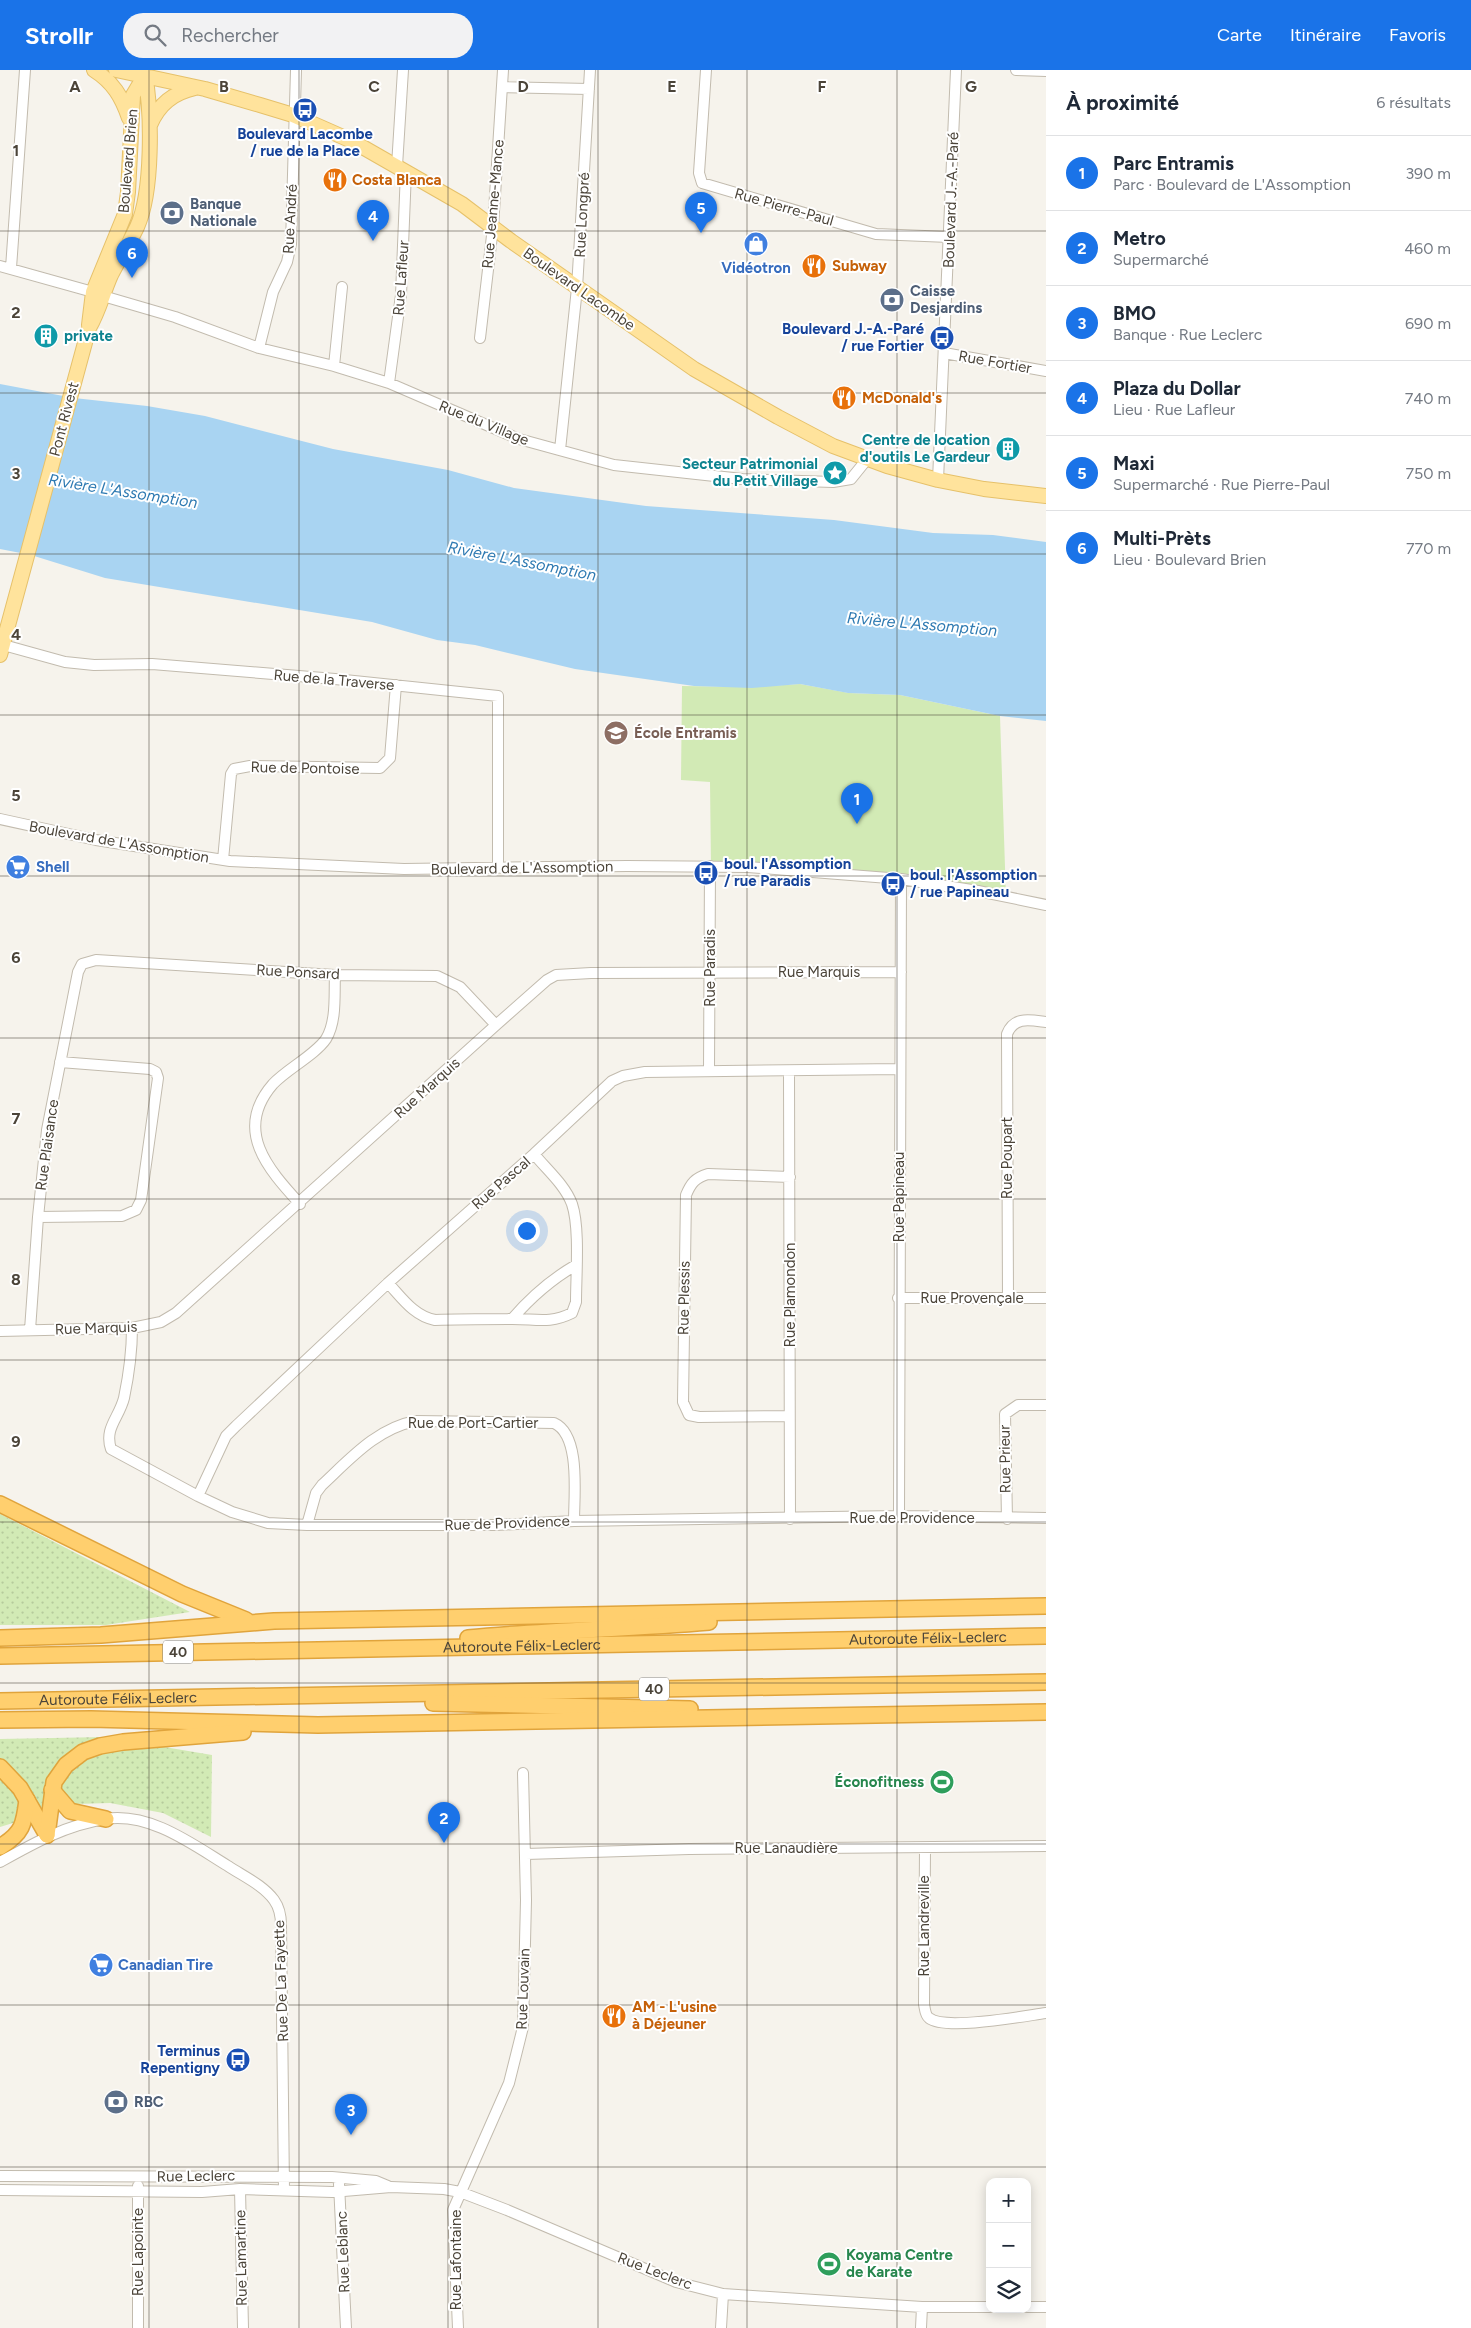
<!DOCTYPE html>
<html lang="fr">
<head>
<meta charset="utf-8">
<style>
  :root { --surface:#fff; --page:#f2f2f3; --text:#1f2937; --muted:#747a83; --line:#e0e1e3; --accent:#1a73e8 }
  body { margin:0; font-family:Figtree,sans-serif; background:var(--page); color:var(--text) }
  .controls { position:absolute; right:15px; bottom:15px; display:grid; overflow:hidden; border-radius:10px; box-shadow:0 2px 12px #0003 }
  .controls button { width:45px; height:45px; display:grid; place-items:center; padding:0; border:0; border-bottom:1px solid var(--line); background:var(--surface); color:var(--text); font:25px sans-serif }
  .you { position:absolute; left:526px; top:1160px; width:18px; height:18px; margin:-12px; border:4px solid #fff; border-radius:50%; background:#1a73e8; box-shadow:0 0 0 8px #1a73e833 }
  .badge { display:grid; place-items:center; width:32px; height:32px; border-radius:50%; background:var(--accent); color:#fff; font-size:16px; font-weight:700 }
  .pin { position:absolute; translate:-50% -41px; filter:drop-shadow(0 1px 2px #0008) }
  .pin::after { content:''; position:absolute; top:26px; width:18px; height:15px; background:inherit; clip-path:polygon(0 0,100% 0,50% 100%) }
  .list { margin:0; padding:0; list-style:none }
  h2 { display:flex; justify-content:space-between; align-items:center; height:65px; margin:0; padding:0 20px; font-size:21px }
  h2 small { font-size:16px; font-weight:400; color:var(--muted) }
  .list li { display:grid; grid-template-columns:32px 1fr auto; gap:15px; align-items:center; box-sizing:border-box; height:75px; padding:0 20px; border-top:1px solid var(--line) }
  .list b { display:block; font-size:19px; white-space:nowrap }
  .list p { margin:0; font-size:16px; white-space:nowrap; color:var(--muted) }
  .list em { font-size:16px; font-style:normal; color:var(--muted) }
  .icon { flex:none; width:28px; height:28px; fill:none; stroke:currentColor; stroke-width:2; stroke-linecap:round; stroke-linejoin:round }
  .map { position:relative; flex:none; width:1046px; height:2258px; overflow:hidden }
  header { display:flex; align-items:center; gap:30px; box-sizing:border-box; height:70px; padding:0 25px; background:var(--accent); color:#fff }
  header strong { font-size:24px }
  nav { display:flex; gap:28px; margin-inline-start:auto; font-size:18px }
  .search { width:350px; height:45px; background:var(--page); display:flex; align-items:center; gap:12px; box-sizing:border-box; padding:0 18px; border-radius:20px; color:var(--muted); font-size:19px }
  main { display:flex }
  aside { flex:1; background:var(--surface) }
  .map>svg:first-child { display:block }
  .grass { fill:url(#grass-dots) }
  .park { fill:#d2eab5 }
  .water { fill:#a9d4f2 }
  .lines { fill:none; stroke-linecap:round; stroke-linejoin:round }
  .minor-casing { stroke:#c2bbae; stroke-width:12 }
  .major-casing { stroke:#e6c16a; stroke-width:16 }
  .highway-casing { stroke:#e0a43c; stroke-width:18 }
  .minor { stroke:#fff; stroke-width:10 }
  .major { stroke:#ffe39c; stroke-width:14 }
  .highway { stroke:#ffcf6e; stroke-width:15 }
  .grid { fill:none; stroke:#4b4439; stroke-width:1; stroke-opacity:0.55 }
  .labels { text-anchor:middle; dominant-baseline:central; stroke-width:4; stroke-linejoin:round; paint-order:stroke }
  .shield { fill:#fff; stroke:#817c74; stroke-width:1 }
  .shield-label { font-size:14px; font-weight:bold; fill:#4b4439 }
  .transit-label { font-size:15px; font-weight:bold; fill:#164399; stroke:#fff; text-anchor:end }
  .street-label { font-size:15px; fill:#4b4439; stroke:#fff }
  .food-label { font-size:15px; font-weight:bold; fill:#c56008; stroke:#fff; text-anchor:start }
  .service-label { font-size:15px; font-weight:bold; fill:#4e5e75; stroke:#fff; text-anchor:start }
  .shop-label { font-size:15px; font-weight:bold; fill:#366cbe; stroke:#fff; text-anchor:start }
  .culture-label { font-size:15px; font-weight:bold; fill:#0d838f; stroke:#fff; text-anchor:end }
  .education-label { font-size:15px; font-weight:bold; fill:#785e54; stroke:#fff; text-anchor:start }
  .leisure-label { font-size:15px; font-weight:bold; fill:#27864d; stroke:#fff; text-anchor:end }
  .water-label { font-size:16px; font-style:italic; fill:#2e7ab2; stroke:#fff }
  .grid-label { font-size:16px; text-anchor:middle; font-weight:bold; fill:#4b4439; stroke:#fff; stroke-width:4; stroke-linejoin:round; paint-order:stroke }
</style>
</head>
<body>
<header>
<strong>Strollr</strong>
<div class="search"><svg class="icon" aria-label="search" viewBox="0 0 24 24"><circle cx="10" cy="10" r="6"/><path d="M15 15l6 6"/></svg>Rechercher</div>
<nav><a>Carte</a><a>Itinéraire</a><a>Favoris</a></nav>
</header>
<main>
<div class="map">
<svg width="1046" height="2258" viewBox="0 0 1046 2258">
  <defs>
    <pattern id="grass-dots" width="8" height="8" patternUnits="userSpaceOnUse" patternTransform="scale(1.25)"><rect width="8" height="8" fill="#d2eab5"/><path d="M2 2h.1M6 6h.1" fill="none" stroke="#b6ca9c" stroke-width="1.8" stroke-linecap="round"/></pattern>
  </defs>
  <rect width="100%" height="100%" fill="#f6f3ec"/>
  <path class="grass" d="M0 1444 190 1542 106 1555H0Z
    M105 1667 212 1685 211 1767 163 1743 110 1733 75 1734 0 1757V1669Z"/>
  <path class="park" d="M800 614 849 623 900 625 1000 646 1006 827 982 821 711 796 710 712 681 710 682 616 750 617Z"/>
  <path class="water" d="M0 314 74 328 147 336 205 346 333 379 448 400 514 418 646 436 834 450 933 463 993 465 1046 472V651L1000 646 900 625 848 623 800 614 752 618 694 616 575 599 475 575 437 570 372 552 105 508 31 485 0 479Z"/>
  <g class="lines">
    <defs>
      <path id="minor" d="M706 0 699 103 702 113 876 164 949 167
        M1016 0 1046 1
        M502 17 589 19
        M397 96 403 0
        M0 196 93 222
        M11 198 25 0
        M103 226 175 247 259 278 334 296 389 313 519 369 614 395 742 409 833 412 851 409 868 388
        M480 268 493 157 503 0
        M259 278 273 222 287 192 291 174 296 0
        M944 283 1046 301
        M334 296 342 217
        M389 313 401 225 406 101
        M560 380 577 218 590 0
        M938 410 956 0
        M0 574 65 592 94 595 152 594 335 609 498 626V798
        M0 749 96 770 230 791 404 799 627 796 748 797 901 809 978 821 1046 835
        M223 790 231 704 234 699 250 696 380 698 390 688 396 615
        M709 1001 710 796
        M789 1002 790 1449
        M300 1134C268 1099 233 1060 273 1014 287 999 315 985 326 969 337 951 334 924 335 905
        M38 1147 122 1146 136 1140 141 1130 158 1008 156 1002 150 999 60 992
        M388 1213C402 1228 414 1246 435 1250 460 1249 484 1249 508 1249 534 1248 548 1255 572 1243L576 1232C576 1205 580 1158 572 1134 565 1115 547 1100 534 1084
        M898 1228H1046
        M1008 1228 1007 964C1014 946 1030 950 1046 952
        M512 1249C531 1227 550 1210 576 1195
        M132 1258C132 1283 129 1304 124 1328 119 1348 104 1358 111 1379L198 1426 232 1442 268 1453 307 1455H496L574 1451 899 1446 1046 1448
        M30 1260 38 1147 47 1060 78 902 82 894 96 890 335 905 437 906 460 917 496 955
        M0 1261 132 1258 161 1252 176 1243 496 955 547 910 556 905 591 903 901 902
        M789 1346 699 1347 689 1345 683 1332 686 1125C691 1113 695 1108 708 1104L790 1107
        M198 1426 226 1366 236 1356 388 1213 534 1084 612 1011 623 1006 645 1002 900 999
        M899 1446 901 809
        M1007 1449 1005 1344 1018 1335H1046
        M307 1455 316 1423 322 1415C350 1389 377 1358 416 1351L554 1353C581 1365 574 1425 574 1451
        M925 1778 924 1934C925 1939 925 1945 929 1948 945 1961 1024 1946 1046 1943
        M526 1784 689 1779 1046 1776
        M0 1792C34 1773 66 1755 105 1749 150 1742 192 1774 228 1796 243 1806 263 1815 274 1830 279 1837 281 1846 281 1855L284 2120
        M0 2106 332 2107 376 2111 388 2116
        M339 2114 346 2258
        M138 2116V2258
        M240 2119 243 2258
        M0 2120 202 2122 240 2119 332 2122 391 2117 444 2119 460 2122 507 2140 676 2212 723 2224 922 2237H990
        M1027 2237H1046
        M458 2258 453 2140 509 2013 523 1957 526 1830 523 1703
        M721 2258 723 2224
        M921 2258 922 2237"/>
      <path id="major" d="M94 0C113 12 122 27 129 48
        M116 0 205 19 260 35 293 45 352 71 462 134 511 171 694 299 778 347 833 376 887 396 938 410 984 419 1046 426
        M150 55C159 34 173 23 195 18
        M89 255 93 222 125 144 128 122 133 25 145 5
        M0 585 89 258C99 241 103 223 111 205 119 189 129 174 137 157 153 122 152 43 145 5"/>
      <g id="highway">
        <path d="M0 1434 182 1524 246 1550"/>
        <path d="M0 1568 101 1565 274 1551 1046 1536"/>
        <path d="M468 1568C548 1560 629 1559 709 1552"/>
        <path id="s1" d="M0 1586 1046 1566"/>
        <path id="s2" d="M0 1631 1046 1612"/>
        <path d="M433 1633 690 1639"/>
        <path d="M0 1650 91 1649 318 1655 1046 1642"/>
        <path d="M0 1697 20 1718 47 1765"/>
        <path d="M52 1720 70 1741 106 1749"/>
        <path d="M47 1765 54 1712 66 1695 83 1682 100 1676 123 1672 243 1662"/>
        <path d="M0 1777C23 1763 24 1754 27 1730"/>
      </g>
    </defs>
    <use href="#minor" class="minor-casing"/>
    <use href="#major" class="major-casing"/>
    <use href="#highway" class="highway-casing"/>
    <use href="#minor" class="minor"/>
    <use href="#major" class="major"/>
    <use href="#highway" class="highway"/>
  </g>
  <path class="grid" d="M149 0V2258M299 0V2258M448 0V2258M598 0V2258M747 0V2258M897 0V2258M0 161H1046M0 323H1046M0 484H1046M0 645H1046M0 806H1046M0 968H1046M0 1129H1046M0 1290H1046M0 1452H1046M0 1613H1046M0 1774H1046M0 1935H1046M0 2097H1046"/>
  <defs>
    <symbol id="bus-disc" viewBox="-11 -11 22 22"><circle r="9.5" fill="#1a4fb4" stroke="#fff"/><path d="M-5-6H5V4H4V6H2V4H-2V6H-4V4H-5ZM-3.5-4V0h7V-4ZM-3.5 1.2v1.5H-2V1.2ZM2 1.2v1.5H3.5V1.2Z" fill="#fff"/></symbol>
    <symbol id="restaurant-disc" viewBox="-11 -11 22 22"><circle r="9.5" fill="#e8710a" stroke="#fff"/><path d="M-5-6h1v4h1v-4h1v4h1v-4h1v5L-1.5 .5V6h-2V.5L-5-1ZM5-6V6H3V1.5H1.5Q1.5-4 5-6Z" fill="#fff"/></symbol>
    <symbol id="bank-disc" viewBox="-11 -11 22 22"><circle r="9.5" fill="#5c6f8a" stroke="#fff"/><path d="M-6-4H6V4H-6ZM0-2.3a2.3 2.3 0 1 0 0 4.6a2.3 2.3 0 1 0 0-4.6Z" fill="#fff"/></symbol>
    <symbol id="shop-disc" viewBox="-11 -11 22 22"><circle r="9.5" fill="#3f7fe0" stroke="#fff"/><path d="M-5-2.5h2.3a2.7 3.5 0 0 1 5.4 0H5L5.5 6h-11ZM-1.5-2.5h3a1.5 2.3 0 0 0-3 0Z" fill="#fff"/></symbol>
    <symbol id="building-disc" viewBox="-11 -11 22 22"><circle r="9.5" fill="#0f9aa8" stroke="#fff"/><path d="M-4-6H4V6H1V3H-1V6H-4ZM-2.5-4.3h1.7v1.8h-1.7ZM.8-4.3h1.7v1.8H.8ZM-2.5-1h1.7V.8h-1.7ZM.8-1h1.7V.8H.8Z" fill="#fff"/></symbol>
    <symbol id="sight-disc" viewBox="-11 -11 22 22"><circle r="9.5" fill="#0f9aa8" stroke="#fff"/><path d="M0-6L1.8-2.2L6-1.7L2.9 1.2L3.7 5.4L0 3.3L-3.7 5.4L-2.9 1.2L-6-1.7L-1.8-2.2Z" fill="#fff"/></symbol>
    <symbol id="school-disc" viewBox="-11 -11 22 22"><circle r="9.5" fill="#8d6e63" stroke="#fff"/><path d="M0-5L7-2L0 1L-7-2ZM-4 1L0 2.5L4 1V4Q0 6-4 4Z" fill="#fff"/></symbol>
    <symbol id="supermarket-disc" viewBox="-11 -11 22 22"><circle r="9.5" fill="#3f7fe0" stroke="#fff"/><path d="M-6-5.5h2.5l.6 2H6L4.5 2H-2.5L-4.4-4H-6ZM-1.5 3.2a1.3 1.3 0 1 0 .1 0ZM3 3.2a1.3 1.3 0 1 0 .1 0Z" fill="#fff"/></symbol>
    <symbol id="stadium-disc" viewBox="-11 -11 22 22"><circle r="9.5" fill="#2e9e5b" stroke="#fff"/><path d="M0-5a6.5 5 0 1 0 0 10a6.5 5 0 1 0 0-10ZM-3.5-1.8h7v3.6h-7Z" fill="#fff"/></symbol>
  </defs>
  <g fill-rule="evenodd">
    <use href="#bus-disc" x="291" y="26" width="28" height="28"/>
    <use href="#restaurant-disc" x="321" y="96" width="28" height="28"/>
    <use href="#bank-disc" x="158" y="129" width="28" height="28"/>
    <use href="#shop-disc" x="742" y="160" width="28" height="28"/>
    <use href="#restaurant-disc" x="800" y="182" width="28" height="28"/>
    <use href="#bank-disc" x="878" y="216" width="28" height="28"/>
    <use href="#building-disc" x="32" y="252" width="28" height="28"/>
    <use href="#bus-disc" x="928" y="254" width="28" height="28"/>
    <use href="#restaurant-disc" x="830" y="314" width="28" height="28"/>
    <use href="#building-disc" x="994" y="365" width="28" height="28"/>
    <use href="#sight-disc" x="821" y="389" width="28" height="28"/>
    <use href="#school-disc" x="602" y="649" width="28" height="28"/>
    <use href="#supermarket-disc" x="4" y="783" width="28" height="28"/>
    <use href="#bus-disc" x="692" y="789" width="28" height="28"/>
    <use href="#bus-disc" x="879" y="800" width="28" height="28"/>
    <use href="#stadium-disc" x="928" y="1698" width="28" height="28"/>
    <use href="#supermarket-disc" x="87" y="1881" width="28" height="28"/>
    <use href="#restaurant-disc" x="600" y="1932" width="28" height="28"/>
    <use href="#bus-disc" x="224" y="1976" width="28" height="28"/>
    <use href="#bank-disc" x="102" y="2018" width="28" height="28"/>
    <use href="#stadium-disc" x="815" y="2180" width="28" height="28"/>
  </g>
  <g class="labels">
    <g class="shield">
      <rect x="163" y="1570.5" width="30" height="23" rx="4"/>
      <rect x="639" y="1607.5" width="30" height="23" rx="4"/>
    </g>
    <g class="shield-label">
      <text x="178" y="1582">40</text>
      <text x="654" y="1619">40</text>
    </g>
    <g class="transit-label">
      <text x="305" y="64" text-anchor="middle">Boulevard Lacombe<tspan x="305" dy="17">/ rue de la Place</tspan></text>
      <text x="924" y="259">Boulevard J.-A.-Paré<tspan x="924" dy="17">/ rue Fortier</tspan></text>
      <text x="724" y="794" text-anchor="start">boul. l'Assomption<tspan x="724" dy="17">/ rue Paradis</tspan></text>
      <text x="910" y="805" text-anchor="start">boul. l'Assomption<tspan x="910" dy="17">/ rue Papineau</tspan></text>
      <text x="220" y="1981">Terminus<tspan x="220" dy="17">Repentigny</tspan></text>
    </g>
    <g class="street-label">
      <text transform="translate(128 91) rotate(-85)">Boulevard Brien</text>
      <text transform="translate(951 130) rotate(-88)">Boulevard J.-A.-Paré</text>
      <text transform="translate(493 134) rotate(-85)">Rue Jeanne-Mance</text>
      <text transform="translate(784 137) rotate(16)">Rue Pierre-Paul</text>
      <text transform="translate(582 145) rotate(-87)">Rue Longpré</text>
      <text transform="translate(290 149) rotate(-87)">Rue André</text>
      <text transform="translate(401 208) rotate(-86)">Rue Lafleur</text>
      <text transform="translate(579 219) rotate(35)">Boulevard Lacombe</text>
      <text transform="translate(995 292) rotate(10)">Rue Fortier</text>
      <text transform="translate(64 349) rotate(-75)">Pont Rivest</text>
      <text transform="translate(484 353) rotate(22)">Rue du Village</text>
      <text transform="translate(334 610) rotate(5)">Rue de la Traverse</text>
      <text transform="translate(305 698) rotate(1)">Rue de Pontoise</text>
      <text transform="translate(119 772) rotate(10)">Boulevard de L'Assomption</text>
      <text transform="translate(522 798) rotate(-1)">Boulevard de L'Assomption</text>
      <text transform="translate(710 898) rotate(-90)">Rue Paradis</text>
      <text transform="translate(298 902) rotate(3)">Rue Ponsard</text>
      <text x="819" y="902">Rue Marquis</text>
      <text transform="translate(427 1018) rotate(-42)">Rue Marquis</text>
      <text transform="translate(47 1075) rotate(-82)">Rue Plaisance</text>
      <text transform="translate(1007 1088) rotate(-90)">Rue Poupart</text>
      <text transform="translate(501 1113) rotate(-41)">Rue Pascal</text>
      <text transform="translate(899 1127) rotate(-90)">Rue Papineau</text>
      <text transform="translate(790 1225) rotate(-90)">Rue Plamondon</text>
      <text transform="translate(684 1228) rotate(-89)">Rue Plessis</text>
      <text x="972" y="1228">Rue Provençale</text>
      <text transform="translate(96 1258) rotate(-2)">Rue Marquis</text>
      <text x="473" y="1353">Rue de Port-Cartier</text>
      <text transform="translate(1005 1389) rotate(-91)">Rue Prieur</text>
      <text x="912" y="1448">Rue de Providence</text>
      <text transform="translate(507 1453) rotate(-2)">Rue de Providence</text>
      <text stroke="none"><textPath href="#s1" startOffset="928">Autoroute Félix-Leclerc</textPath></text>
      <text stroke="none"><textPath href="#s1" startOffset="522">Autoroute Félix-Leclerc</textPath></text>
      <text stroke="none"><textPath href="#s2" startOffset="118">Autoroute Félix-Leclerc</textPath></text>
      <text x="786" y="1778">Rue Lanaudière</text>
      <text transform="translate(924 1856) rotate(-90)">Rue Landreville</text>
      <text transform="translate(281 1911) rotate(-92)">Rue De La Fayette</text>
      <text transform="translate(523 1919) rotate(-88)">Rue Louvain</text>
      <text transform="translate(196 2106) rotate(-1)">Rue Leclerc</text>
      <text transform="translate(138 2182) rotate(-90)">Rue Lapointe</text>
      <text transform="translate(343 2182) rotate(-92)">Rue Leblanc</text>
      <text transform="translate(241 2188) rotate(-91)">Rue Lamartine</text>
      <text transform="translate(456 2190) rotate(-90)">Rue Lafontaine</text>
      <text transform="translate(655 2201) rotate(21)">Rue Leclerc</text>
    </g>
    <g class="food-label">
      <text x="352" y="110">Costa Blanca</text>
      <text x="832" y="196">Subway</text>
      <text x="862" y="328">McDonald's</text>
      <text x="632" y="1937">AM - L'usine<tspan x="632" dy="17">à Déjeuner</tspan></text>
    </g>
    <g class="service-label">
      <text x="190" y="134">Banque<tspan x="190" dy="17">Nationale</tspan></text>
      <text x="910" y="221">Caisse<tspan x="910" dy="17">Desjardins</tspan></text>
      <text x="134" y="2032">RBC</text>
    </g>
    <g class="shop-label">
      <text x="756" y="198" text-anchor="middle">Vidéotron</text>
      <text x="36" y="797">Shell</text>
      <text x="118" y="1895">Canadian Tire</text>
    </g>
    <g class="culture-label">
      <text x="64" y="266" text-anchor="start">private</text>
      <text x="990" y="370">Centre de location<tspan x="990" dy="17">d'outils Le Gardeur</tspan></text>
      <text x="818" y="394">Secteur Patrimonial<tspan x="818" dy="17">du Petit Village</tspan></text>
    </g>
    <g class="education-label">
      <text x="634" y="663">École Entramis</text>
    </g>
    <g class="leisure-label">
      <text x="924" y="1712">Éconofitness</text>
      <text x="846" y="2185" text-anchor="start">Koyama Centre<tspan x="846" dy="17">de Karate</tspan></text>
    </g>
    <g class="water-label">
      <text transform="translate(123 421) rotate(9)">Rivière L'Assomption</text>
      <text transform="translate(522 491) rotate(11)">Rivière L'Assomption</text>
      <text transform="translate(922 554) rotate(5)">Rivière L'Assomption</text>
    </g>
  </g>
  <g class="grid-label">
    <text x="75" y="22">A</text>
    <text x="224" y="22">B</text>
    <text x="374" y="22">C</text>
    <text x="523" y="22">D</text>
    <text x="672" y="22">E</text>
    <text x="822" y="22">F</text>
    <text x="971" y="22">G</text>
    <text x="16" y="86">1</text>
    <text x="16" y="248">2</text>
    <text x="16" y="409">3</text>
    <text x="16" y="570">4</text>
    <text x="16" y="731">5</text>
    <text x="16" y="893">6</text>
    <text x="16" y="1054">7</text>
    <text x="16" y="1215">8</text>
    <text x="16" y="1377">9</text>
  </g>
</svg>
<div class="controls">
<button>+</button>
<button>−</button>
<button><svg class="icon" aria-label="layers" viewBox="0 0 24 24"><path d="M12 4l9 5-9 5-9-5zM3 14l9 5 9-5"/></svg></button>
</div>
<div class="you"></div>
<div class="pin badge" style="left:857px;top:754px">1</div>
<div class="pin badge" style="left:444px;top:1773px">2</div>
<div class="pin badge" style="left:351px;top:2065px">3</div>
<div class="pin badge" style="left:373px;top:171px">4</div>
<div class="pin badge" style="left:701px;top:163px">5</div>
<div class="pin badge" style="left:132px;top:208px">6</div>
</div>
<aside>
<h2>À proximité<small>6 résultats</small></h2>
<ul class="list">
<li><span class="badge">1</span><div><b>Parc Entramis</b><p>Parc · Boulevard de L'Assomption</p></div><em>390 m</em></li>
<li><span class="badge">2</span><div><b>Metro</b><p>Supermarché</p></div><em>460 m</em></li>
<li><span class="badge">3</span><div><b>BMO</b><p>Banque · Rue Leclerc</p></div><em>690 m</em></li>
<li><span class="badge">4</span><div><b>Plaza du Dollar</b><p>Lieu · Rue Lafleur</p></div><em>740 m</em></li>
<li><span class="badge">5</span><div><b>Maxi</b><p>Supermarché · Rue Pierre-Paul</p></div><em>750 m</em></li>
<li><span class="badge">6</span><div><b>Multi-Prèts</b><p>Lieu · Boulevard Brien</p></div><em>770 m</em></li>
</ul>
</aside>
</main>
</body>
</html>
